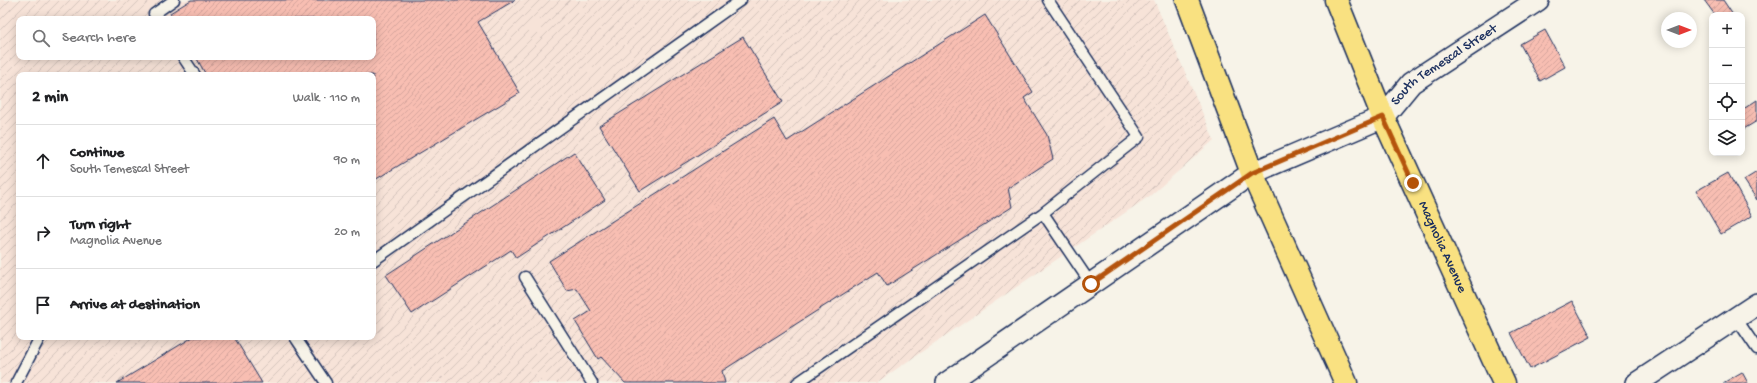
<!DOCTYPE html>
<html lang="en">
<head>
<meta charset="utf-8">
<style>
  :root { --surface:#fff; --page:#f6f6f6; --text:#202124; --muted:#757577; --line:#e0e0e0 }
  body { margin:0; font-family:"Gochi Hand",sans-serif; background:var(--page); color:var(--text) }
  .controls { position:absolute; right:12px; top:12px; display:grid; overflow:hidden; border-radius:8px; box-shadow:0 2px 10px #0003 }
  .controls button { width:36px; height:36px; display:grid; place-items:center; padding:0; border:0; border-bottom:1px solid var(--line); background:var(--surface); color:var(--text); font:20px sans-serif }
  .compass { position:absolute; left:1661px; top:12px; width:36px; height:36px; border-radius:50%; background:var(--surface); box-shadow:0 2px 10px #0003; rotate:90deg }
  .stop { position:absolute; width:12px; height:12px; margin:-9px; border:3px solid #b45309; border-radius:50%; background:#fff }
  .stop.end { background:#b45309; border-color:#fff; box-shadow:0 1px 4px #0008 }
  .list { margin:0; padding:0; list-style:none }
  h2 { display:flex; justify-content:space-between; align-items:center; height:52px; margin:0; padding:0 16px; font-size:17px }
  h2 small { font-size:13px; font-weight:400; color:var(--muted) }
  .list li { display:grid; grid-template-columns:26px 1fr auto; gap:12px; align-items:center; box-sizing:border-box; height:72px; padding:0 16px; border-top:1px solid var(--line) }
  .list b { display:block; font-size:15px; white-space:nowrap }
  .list p { margin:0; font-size:13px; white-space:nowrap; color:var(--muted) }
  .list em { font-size:13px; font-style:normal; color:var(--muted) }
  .icon { flex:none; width:22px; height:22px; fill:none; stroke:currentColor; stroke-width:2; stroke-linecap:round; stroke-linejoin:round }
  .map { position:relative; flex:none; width:1757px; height:383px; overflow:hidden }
  .search { position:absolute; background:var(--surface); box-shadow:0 2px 10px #0003; left:16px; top:16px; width:360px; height:44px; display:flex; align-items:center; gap:10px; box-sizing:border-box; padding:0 14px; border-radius:8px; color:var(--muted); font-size:15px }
  .panel { position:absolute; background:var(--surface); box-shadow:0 2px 10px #0003; left:16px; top:72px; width:360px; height:268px; border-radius:8px }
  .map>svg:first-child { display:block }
  .industrial { fill:url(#industrial-furrows); fill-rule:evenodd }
  .building { fill:url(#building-hatch); stroke:#1b2f5e }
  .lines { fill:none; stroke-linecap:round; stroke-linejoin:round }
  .lane-casing { stroke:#1b2f5e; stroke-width:13 }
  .street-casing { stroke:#1b2f5e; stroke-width:24 }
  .primary-casing { stroke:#1b2f5e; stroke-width:25 }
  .lane { stroke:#f7f3e8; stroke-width:10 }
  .street { stroke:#f7f3e8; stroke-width:21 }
  .primary { stroke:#f9e181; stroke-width:22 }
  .route { stroke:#b45309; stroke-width:5 }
  .labels { text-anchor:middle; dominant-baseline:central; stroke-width:3; stroke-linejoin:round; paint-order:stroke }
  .street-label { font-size:14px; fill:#1b2f5e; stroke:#f7f3e8 }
</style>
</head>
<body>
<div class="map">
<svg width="1757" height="383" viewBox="0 0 1757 383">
  <defs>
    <pattern id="industrial-furrows" width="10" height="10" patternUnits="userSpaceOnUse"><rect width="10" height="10" fill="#f7e3d8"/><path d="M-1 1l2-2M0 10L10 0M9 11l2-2" fill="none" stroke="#d3c3bc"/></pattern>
    <pattern id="building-hatch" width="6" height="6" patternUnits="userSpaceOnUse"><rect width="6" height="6" fill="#f8beb2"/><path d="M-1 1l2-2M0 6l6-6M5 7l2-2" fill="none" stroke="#d4a49c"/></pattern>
  </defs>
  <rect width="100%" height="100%" fill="#f7f3e8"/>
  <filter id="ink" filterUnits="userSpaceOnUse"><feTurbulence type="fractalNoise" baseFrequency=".025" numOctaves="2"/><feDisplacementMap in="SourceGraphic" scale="8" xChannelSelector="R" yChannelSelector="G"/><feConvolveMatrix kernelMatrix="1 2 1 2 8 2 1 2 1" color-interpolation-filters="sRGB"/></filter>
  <g filter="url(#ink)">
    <path class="industrial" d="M0 0H1154L1214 140 1151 195 876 383H0ZM19 19H373V57H19ZM19 75H373V337H19Z"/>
    <path class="building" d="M191 0H515L478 22 520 93 373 181V75H206L196 57H373V19H173L170 13Z
      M1704 0H1723L1733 15H1715Z
      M985 15 1033 92 1024 98 1047 135 1053 159 1008 188 1012 207 887 286 878 272 722 371 725 383H625L601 357 598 359 575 321 591 311 577 289 567 291 549 261 774 119 787 141Z
      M1545 30 1565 67 1540 81 1520 44Z
      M743 37 783 102 640 191 599 126Z
      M1757 100V121L1742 130V110Z
      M574 152 605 200 516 258 511 250 412 314 386 275Z
      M1757 172V200L1744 180Z
      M1728 173 1752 216 1721 234 1696 191Z
      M1572 301 1591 337 1530 369 1511 333Z
      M193 337H234L262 383H117Z
      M1742 372 1748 383H1723Z"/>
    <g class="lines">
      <defs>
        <path id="lane" d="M1048 0 1139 137 1043 213 1091 284
          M158 19 154 14 174 0
          M183 57 195 75
          M373 261 741 0
          M525 277 592 383
          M1736 318 1757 349
          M295 337 326 383
          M16 383 40 337
          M797 383 1043 213"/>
        <g id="street">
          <path id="s1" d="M947 383 1252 173 1383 117 1411 83 1538 0"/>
          <path d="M1637 383 1757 304"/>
        </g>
        <g id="primary">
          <path d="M1187 0 1252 173 1346 383"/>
          <path id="s2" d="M1336 0 1383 117 1504 383"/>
        </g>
      </defs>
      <use href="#lane" class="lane-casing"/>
      <use href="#street" class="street-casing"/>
      <use href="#primary" class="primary-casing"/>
      <use href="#lane" class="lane"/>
      <use href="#street" class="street"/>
      <use href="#primary" class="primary"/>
    </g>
  </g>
  <g class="lines" filter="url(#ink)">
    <path class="route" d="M1091 284 1252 173 1383 117 1413 183"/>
  </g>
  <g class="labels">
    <g class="street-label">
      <text stroke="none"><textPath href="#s1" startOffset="594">South Temescal Street</textPath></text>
      <text stroke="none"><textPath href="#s2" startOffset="269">Magnolia Avenue</textPath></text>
    </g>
  </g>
</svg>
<div class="controls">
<button>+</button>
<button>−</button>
<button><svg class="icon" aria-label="locate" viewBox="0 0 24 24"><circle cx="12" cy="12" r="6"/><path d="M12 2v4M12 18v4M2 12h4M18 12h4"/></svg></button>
<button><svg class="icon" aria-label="layers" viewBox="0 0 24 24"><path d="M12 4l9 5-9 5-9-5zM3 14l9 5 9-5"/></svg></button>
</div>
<svg class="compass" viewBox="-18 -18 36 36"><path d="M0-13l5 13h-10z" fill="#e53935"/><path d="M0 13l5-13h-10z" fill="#757577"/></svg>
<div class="stop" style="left:1091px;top:284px"></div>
<div class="stop end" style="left:1413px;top:183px"></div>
<div class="search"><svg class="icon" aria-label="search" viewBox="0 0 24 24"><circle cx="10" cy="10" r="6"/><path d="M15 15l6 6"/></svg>Search here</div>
<section class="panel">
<h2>2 min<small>Walk · 110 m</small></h2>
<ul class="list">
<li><svg class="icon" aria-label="ahead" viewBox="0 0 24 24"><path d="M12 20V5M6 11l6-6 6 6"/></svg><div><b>Continue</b><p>South Temescal Street</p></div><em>90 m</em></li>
<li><svg class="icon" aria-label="right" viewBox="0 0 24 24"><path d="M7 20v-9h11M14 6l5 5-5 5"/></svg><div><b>Turn right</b><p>Magnolia Avenue</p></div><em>20 m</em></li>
<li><svg class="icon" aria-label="arrive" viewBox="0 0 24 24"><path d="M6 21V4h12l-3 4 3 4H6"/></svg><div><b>Arrive at destination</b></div></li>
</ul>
</section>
</div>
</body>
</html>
